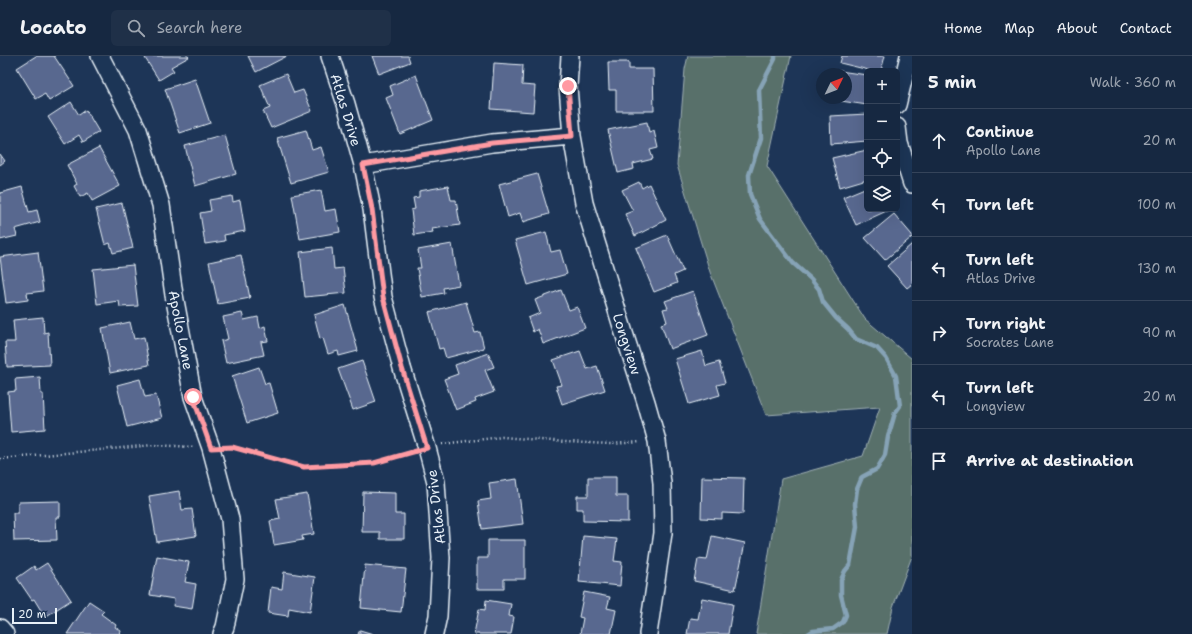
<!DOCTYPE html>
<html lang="en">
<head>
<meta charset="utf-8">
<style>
  :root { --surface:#162841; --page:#1f3048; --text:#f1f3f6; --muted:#9ea6b1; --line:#35445a }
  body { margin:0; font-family:"Shantell Sans",sans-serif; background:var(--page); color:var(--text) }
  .controls { position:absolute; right:12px; top:12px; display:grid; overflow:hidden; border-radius:6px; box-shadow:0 4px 16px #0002 }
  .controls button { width:36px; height:36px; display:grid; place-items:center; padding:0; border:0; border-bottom:1px solid var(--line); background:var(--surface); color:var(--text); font:20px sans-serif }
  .compass { position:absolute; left:816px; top:12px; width:36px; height:36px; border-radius:50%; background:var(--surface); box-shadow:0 4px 16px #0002; rotate:47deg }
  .scale { position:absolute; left:12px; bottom:10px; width:45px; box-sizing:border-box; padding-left:4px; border:2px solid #e8f1f8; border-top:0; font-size:11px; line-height:14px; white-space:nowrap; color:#e8f1f8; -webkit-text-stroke:3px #1d3557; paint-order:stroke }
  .stop { position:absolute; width:12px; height:12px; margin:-9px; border:3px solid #ff9aa2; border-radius:50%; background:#fff }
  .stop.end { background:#ff9aa2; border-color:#fff; box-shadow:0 1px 4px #0008 }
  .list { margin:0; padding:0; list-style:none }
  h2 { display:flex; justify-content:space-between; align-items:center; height:52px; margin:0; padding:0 16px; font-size:17px }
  h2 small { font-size:13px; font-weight:400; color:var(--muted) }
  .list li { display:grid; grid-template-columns:26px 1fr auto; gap:12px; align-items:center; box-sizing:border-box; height:64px; padding:0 16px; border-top:1px solid var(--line) }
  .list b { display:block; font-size:15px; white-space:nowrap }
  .list p { margin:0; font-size:13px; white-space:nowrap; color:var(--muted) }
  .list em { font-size:13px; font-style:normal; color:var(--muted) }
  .icon { flex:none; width:22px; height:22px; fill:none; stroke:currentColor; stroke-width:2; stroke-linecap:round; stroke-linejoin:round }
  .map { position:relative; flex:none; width:912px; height:578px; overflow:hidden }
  header { display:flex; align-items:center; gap:24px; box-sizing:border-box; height:56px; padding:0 20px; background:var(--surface); border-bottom:1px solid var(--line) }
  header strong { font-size:19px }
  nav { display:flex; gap:22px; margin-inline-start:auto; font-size:14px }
  .search { width:280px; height:36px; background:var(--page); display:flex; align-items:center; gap:10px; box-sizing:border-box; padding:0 14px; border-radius:6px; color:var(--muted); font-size:15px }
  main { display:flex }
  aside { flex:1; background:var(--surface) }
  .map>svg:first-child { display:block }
  .green { fill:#586f6b; stroke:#a0b0b2 }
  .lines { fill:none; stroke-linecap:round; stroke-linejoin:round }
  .stream { stroke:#86a3b6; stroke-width:4.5 }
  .building { fill:#58678f; stroke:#e8f1f8 }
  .minor-casing { stroke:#e8f1f8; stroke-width:20 }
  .path { stroke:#e8f1f8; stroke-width:2.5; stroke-dasharray:1 3; stroke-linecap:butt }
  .minor { stroke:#1d3557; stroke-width:17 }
  .route { stroke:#ff9aa2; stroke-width:5 }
  .labels { text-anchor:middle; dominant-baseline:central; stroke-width:4; stroke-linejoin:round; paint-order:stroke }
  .street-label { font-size:14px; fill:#e8f1f8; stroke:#1d3557 }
</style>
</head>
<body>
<header>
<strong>Locato</strong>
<div class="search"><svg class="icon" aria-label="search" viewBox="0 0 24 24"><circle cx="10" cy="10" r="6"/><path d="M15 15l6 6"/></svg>Search here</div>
<nav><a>Home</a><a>Map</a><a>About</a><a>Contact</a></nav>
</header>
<main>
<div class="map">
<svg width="912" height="578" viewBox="0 0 912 578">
  <rect width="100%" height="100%" fill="#1d3557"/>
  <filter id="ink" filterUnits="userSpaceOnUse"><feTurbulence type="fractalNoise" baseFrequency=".025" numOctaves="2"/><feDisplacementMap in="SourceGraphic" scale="8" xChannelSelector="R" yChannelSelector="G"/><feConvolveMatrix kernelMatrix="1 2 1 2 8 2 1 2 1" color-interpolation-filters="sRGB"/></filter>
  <g filter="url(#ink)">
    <path class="green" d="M688 0H791L767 110 865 263 912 303V500L893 551 887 578H756L781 423 863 400 880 351 766 359 710 216 677 109 685 13Z"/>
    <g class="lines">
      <path class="stream" d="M775 0V3L759 34 761 82 749 119 750 138 760 163 793 207 811 223 819 233 823 246 836 262 848 273 856 283 877 292 886 302 896 320 900 350 895 357 888 381 885 399 877 413 862 421 857 433 855 448 857 471 850 509 845 515 841 524V539L846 559 843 566 833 573 813 575 808 578"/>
    </g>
    <path class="building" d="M36 0H54L74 30 49 45 45 38 36 43 17 12Z
      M148 0H188L189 1 171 11 174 15 159 24 145 2Z
      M248 0H287L256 16Z
      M372 0H408L410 6 379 18Z
      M842 0H885L881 15H873L840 7Z
      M608 6H629V13H653L654 55H616V34H609Z
      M494 7 523 9 522 29 535 30 533 56 491 53Z
      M833 14 867 19V49L828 43 829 42H846V18H832Z
      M286 18 294 37 303 34 312 55 271 72 263 55 270 52 260 29Z
      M416 19 433 64 400 78 386 42 393 39 390 30Z
      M195 23 210 67 180 77 165 33Z
      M71 46 79 59 86 54 99 76 83 86 79 79 65 88 48 61Z
      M867 58V85L831 88 830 60Z
      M647 66 649 77 654 75 658 92 650 94 653 103 633 108 634 113 618 117 608 74Z
      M306 74 312 94 321 91 329 116 291 127 277 82Z
      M225 79 236 118 195 130 185 90Z
      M99 92 120 130 92 145 88 137 80 141 74 130 77 128 67 109Z
      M867 94V123L840 131 832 102Z
      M0 98 5 105 0 109Z
      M537 118 549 158 523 166 520 157 508 161 499 128Z
      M639 126 642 132 649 128 666 164 635 180 625 158 633 155 622 134Z
      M448 130 451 144H456L460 169 432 173 433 176 414 179 411 154 415 153 413 142 419 141V135Z
      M22 131 29 156 37 154 40 166 15 173 17 180 0 184V137Z
      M867 131V153H891L856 169 843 141Z
      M321 134 325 155 336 153 340 176 300 183 292 139Z
      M232 140 233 146 240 144 245 175 224 179 225 185 205 188 200 157 211 155 209 144Z
      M122 147 133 192 113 197 110 187 105 189 96 153Z
      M894 158 912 179V181L885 204 865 182Z
      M546 176 551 196 560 194 567 218 528 229 515 184Z
      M667 179 683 215 674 219 677 227 654 236 636 192Z
      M452 188 459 229 443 232 444 237 422 241 417 212H421L418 194Z
      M912 188V228L907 232 887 210Z
      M332 192 334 213 343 212 346 237 305 241 300 196Z
      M38 196 43 235 27 237 28 244 6 247 0 201Z
      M241 199 250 242 218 248 209 206Z
      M133 209 138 250 120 251 119 245 97 248 93 213Z
      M561 234 569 254 577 251 585 272 543 288 538 273 533 276 528 262 540 257 535 244Z
      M693 235 708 279 670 293 661 268 667 266 663 253 668 252 665 245Z
      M466 246 475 277 480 276 484 292 446 302 443 292 439 293 429 256Z
      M345 249 358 295 339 300 338 295 328 298 323 282 320 283 314 259Z
      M242 257 244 264 258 261 260 272 265 270 268 285 261 286 264 299 226 307 221 285 228 283 223 261Z
      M43 261 44 277 48 276 50 309 7 311 5 286H15L13 264Z
      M130 266 134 283 144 281 149 309 110 317 102 272Z
      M580 295 587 313 597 310 605 334 562 348 556 330 562 329 553 304Z
      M702 295 706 310 719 306 725 327 717 329 720 339 689 348 675 303Z
      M488 297 494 311 485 314 494 336 475 343 476 346 456 354 444 323 458 318 455 309Z
      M362 305 376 346 353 354 338 313Z
      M259 311 265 328 269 327 278 357 247 367 232 320Z
      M40 321 41 338H43L45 373 11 376 8 336 16 335 15 323Z
      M140 323 145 341 156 339 162 362 127 371 117 329Z
      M588 421H616V440H628V466L583 465V453H577V440H588Z
      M702 421 744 422 743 458 722 457V463L701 462Z
      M517 423 523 468 482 473 478 445 491 443 489 427Z
      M179 435 182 454 192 453 196 480 157 486 149 440Z
      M363 436 395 437V458H404V483H380V476H362Z
      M307 438 314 478 302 480 303 484 274 489 270 465 280 463 276 443Z
      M60 445V461H56L57 484 14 485 13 457H18V446Z
      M583 480 617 483 614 505 622 506 620 530 579 526Z
      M712 480 745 487 735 534 694 525 698 503 707 504Z
      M488 484H525V523H504V533H477V502H488Z
      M157 500 189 506 185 526 196 528 192 553 173 550 174 543 150 539Z
      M47 507 71 544 45 561 34 543 32 544 17 522 34 510 36 514Z
      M365 509 406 513 401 556 361 552Z
      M284 516 315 521 310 556 289 552 288 560 268 557 271 531 282 533Z
      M584 536 610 541 607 552 616 554 611 578H580L583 562 579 561Z
      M702 542 733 548 728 578H687L690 562 698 563Z
      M486 544 511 548 509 560 514 561 511 578H474L479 553 485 554Z
      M89 545 104 555 101 558 116 569 115 571 121 575 120 578H67Z
      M360 574 373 578H358Z"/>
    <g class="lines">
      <defs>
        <path id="minor" d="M100 0 138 74 161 149 174 239 193 341 211 392 230 463 235 523 225 571 222 578
          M330 0 346 48 363 109 372 153 383 241 402 312 427 392 436 426 441 502 438 560 434 578
          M570 0 568 31 572 80 584 147 624 277 646 346 657 385 662 427 663 477 648 578
          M897 49 909 0
          M897 71 899 87 912 128
          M363 109 492 87 572 80
          M0 572 5 578"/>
      </defs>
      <use href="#minor" class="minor-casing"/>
      <path class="path" d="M442 388 502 381 566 386 611 388 641 386
        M226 392 232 391 304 411 374 407 413 396
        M0 403 154 389 195 391"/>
      <use href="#minor" class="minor"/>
    </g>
  </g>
  <g class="lines" filter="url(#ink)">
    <path class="route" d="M193 341 211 392 232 391 304 411 374 407 427 392 402 312 383 241 372 153 363 109 492 87 572 80 568 30"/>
  </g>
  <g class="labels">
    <g class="street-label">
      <text transform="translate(346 54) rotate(73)">Atlas Drive</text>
      <text transform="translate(181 274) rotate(79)">Apollo Lane</text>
      <text transform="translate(627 288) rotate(72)">Longview</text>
      <text transform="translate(436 451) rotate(-97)">Atlas Drive</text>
    </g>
  </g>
</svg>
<div class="controls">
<button>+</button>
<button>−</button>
<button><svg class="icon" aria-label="locate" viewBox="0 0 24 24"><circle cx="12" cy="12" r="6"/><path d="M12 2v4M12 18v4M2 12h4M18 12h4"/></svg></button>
<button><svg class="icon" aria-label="layers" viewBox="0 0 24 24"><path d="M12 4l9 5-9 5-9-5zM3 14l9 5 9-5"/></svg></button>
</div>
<svg class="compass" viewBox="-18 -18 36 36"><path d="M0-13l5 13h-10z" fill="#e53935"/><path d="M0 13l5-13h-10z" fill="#9ea6b1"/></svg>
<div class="scale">20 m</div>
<div class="stop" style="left:193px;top:341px"></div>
<div class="stop end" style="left:568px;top:30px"></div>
</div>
<aside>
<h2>5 min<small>Walk · 360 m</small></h2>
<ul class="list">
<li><svg class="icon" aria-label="ahead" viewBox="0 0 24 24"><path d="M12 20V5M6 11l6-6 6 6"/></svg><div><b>Continue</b><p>Apollo Lane</p></div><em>20 m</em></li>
<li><svg class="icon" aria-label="left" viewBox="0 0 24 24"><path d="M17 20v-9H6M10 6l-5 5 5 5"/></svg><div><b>Turn left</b></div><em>100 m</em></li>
<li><svg class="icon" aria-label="left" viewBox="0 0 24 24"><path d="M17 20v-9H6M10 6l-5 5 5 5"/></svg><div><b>Turn left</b><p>Atlas Drive</p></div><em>130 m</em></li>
<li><svg class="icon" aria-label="right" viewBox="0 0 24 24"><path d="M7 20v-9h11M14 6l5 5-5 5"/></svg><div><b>Turn right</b><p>Socrates Lane</p></div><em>90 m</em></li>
<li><svg class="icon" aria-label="left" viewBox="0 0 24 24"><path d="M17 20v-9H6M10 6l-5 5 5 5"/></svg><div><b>Turn left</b><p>Longview</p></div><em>20 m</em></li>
<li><svg class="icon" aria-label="arrive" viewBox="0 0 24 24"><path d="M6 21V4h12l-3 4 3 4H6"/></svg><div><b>Arrive at destination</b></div></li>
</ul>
</aside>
</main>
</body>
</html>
